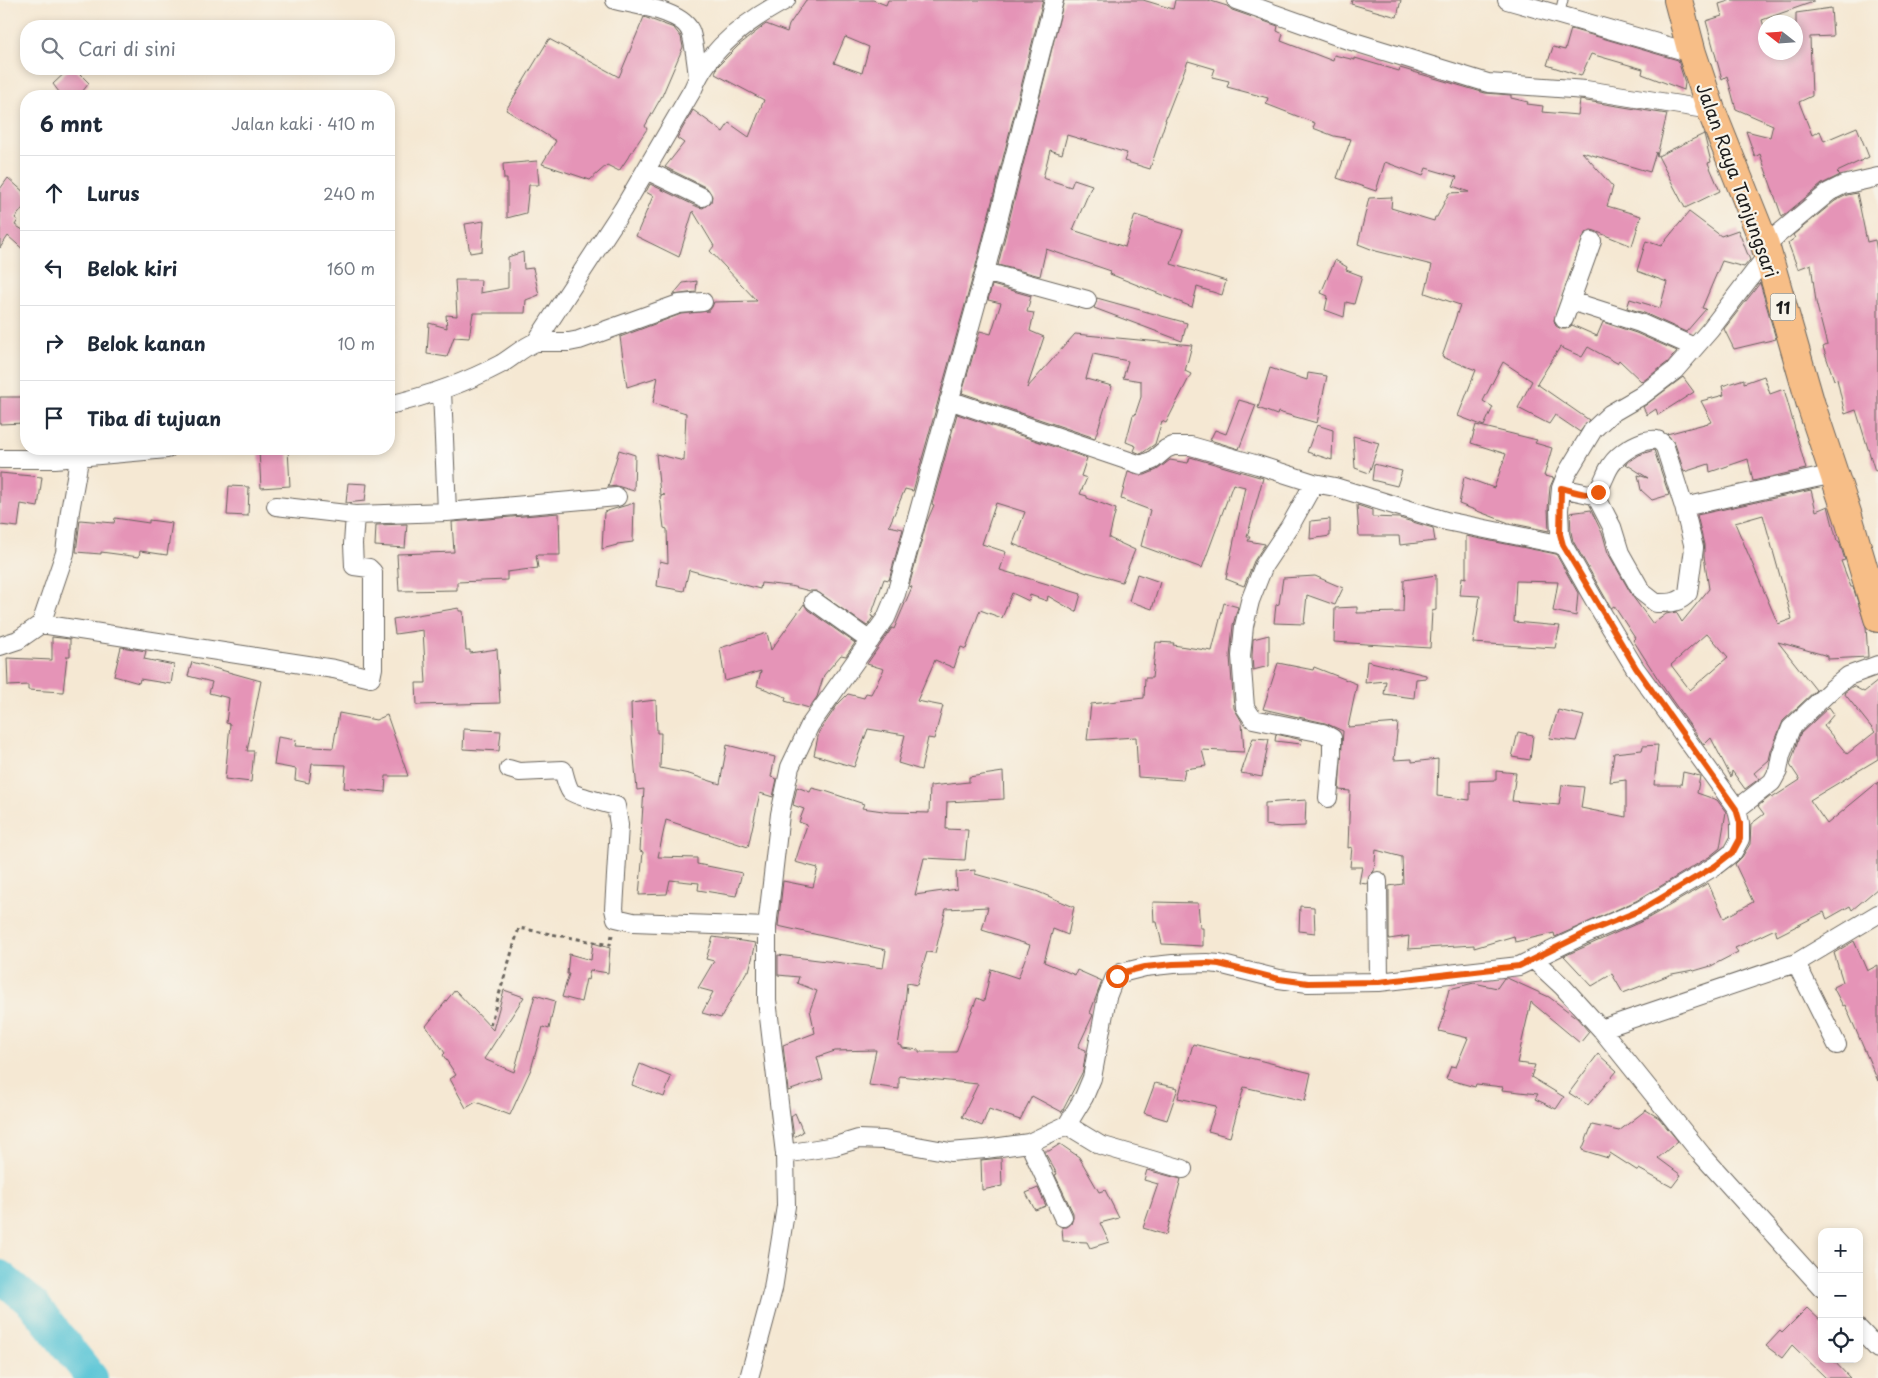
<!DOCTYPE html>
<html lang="id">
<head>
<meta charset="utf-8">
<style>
  :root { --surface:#fff; --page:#f2f2f3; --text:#1f2937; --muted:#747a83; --line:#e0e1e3 }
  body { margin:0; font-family:"Playpen Sans",sans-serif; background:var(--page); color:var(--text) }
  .controls { position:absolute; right:15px; bottom:15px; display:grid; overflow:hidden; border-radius:10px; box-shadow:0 2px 8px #0003 }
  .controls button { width:45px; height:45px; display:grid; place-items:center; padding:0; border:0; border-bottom:1px solid var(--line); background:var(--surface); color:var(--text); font:25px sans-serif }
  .compass { position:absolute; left:1758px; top:15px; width:45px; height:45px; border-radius:50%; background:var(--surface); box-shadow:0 2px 8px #0003; rotate:287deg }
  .stop { position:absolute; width:15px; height:15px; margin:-11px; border:4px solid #ea580c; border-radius:50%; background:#fff }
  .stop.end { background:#ea580c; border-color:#fff; box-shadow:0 1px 5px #0008 }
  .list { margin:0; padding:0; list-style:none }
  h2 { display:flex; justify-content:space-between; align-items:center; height:65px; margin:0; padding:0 20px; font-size:21px }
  h2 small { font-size:16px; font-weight:400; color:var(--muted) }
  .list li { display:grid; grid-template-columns:32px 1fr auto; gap:15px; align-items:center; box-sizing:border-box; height:75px; padding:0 20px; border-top:1px solid var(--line) }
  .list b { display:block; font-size:19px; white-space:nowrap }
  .list em { font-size:16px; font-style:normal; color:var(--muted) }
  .icon { flex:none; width:28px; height:28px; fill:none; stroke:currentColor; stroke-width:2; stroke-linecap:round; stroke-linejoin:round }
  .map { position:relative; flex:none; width:1878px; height:1378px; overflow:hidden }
  .search { position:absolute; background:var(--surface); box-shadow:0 2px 8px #0003; left:20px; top:20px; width:375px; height:55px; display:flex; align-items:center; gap:12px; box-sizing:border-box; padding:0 18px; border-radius:20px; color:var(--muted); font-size:19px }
  .panel { position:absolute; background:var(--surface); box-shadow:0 2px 8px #0003; left:20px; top:90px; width:375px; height:365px; border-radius:20px }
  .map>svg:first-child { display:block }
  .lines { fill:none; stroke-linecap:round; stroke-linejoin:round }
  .river { stroke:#5cc6d7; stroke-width:32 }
  .building { fill:#e594b7; fill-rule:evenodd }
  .service-casing { stroke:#68635c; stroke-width:11 }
  .minor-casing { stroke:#68635c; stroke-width:20 }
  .trunk-casing { stroke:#68635c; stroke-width:30 }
  .path { stroke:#68635c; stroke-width:3; stroke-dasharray:4 4; stroke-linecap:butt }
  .service { stroke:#fff; stroke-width:9 }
  .minor { stroke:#fff; stroke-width:18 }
  .trunk { stroke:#f7be87; stroke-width:28 }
  .route { stroke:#ea580c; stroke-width:6 }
  .labels { text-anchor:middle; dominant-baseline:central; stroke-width:4.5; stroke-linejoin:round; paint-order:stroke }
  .shield { fill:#f7f3e8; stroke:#5e5c59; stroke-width:1 }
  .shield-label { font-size:16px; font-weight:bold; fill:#1c1c1c }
  .street-label { font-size:18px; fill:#1c1c1c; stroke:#f7f3e8 }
</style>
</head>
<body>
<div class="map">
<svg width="1878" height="1378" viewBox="0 0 1878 1378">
  <rect width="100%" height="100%" fill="#f7f3e8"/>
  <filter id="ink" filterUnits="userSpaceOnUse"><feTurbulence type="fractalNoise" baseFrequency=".02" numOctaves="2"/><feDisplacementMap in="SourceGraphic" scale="10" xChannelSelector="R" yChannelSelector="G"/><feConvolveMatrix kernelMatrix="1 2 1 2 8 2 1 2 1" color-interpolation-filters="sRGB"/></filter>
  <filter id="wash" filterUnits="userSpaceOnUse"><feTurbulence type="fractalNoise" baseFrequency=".0096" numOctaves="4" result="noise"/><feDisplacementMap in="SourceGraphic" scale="20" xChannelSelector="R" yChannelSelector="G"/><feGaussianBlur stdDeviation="1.12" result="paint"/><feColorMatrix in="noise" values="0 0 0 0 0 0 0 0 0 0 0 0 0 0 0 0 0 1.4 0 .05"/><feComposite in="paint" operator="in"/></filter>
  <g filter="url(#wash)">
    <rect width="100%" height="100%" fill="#f5e8d3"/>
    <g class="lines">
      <path class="river" d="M0 1276 34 1305 92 1378"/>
    </g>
    <g id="blocks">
      <path class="building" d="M806 0H873L886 5 888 0H1043L975 269 913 491 905 489 889 526 903 529 889 580 884 579 871 616 873 617 867 626 816 591H810L790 586 761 583 760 589 689 570 684 591 657 586 660 561 668 563 667 529 664 528 660 496 665 495 660 494 656 454 684 461 686 413 653 403 658 377 627 387 620 337 681 314 709 311 712 307 714 302 757 301 710 251 714 246 693 211 679 257 636 236 653 196 646 192 650 184 698 207 703 208 711 202 712 196 707 188 665 167 684 143 677 138 693 110 723 132 729 123 749 137 764 100 715 74 717 67 739 45 766 24 787 32 789 25ZM845 37 869 47 862 73 834 63Z
        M1064 0H1143L1173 9 1175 0H1208L1227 6 1232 10 1278 26 1277 31 1283 34 1281 41 1333 61 1334 55 1355 60V58L1399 71 1400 68 1485 93 1511 95V98L1528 102 1527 104 1543 106 1542 112 1578 115 1580 100 1667 114 1657 156 1656 152 1650 172 1582 152 1613 187 1607 206 1641 216 1632 246 1595 231 1591 230 1585 233 1554 320 1556 326 1561 329H1566L1572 325 1597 336 1603 322 1636 333 1677 351 1668 362 1642 382 1619 360 1617 363 1588 347 1582 357 1560 347 1537 384 1589 420 1580 432 1555 415 1549 424 1518 408 1532 381 1503 362 1483 401 1493 407 1484 426 1458 416 1476 370 1442 357 1460 305 1425 293 1432 265 1376 251 1358 244 1369 198 1392 197 1391 208 1434 221 1435 217H1437L1449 193 1469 192 1453 186 1457 177 1426 168 1423 176 1385 162 1376 191 1337 178 1351 139 1334 136 1313 128 1315 123 1266 104 1268 98 1227 87 1229 81 1212 77 1215 69 1188 61 1165 120H1166L1150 169 1124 161 1127 153 1067 135 1062 154 1050 150 1043 178 1071 187 1074 179 1092 185 1073 230 1125 247 1135 215 1183 230 1171 264 1226 281 1222 295 1197 287 1192 307 1110 274 1111 271 1046 249 1040 276 998 265Z
        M1352 0H1401L1397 17 1351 4Z
        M1732 0H1813V2L1762 20 1766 33V52H1796V13L1831 8 1833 36 1810 37 1812 96 1799 102 1812 135 1820 131 1824 141 1857 127 1869 157 1837 172 1840 175 1822 184 1782 217 1760 154 1755 157 1746 131 1770 137 1773 125 1736 109 1727 76 1722 79 1706 21 1722 16 1719 4Z
        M644 17 674 28 681 37 683 47 662 96 645 126 647 129 619 171 607 165 590 180 542 164 556 141 506 110 549 39 619 77Z
        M1571 29 1678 60 1685 83 1684 90 1642 74 1643 69 1591 54 1581 76 1547 65 1553 47 1565 50Z
        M69 69H75L89 83 79 96H62L53 84Z
        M1704 134 1711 162 1708 163 1720 191 1685 208 1658 156Z
        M537 161 539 185H529L526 213 507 218V179H504L503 164Z
        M8 178 26 194V204L15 218 18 220 15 225 26 232V252L8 236 0 248V189Z
        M1857 193 1867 242 1875 240 1878 258V470L1875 471 1856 410 1845 414 1837 379 1834 380 1823 347 1827 345 1816 302 1811 264 1798 269 1788 243 1795 238 1793 235 1835 201 1847 195Z
        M1689 212 1721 236 1738 230 1750 260 1744 267 1722 261 1702 308 1706 309 1686 332 1644 313 1627 308 1630 299 1660 308 1667 282 1637 271 1646 241 1661 246Z
        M484 221 482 251 470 253 465 224Z
        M523 252 524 269 533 268 539 295 526 300 525 313H473L469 338 454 337 447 357 427 354 429 323 447 328 446 315 457 316 455 280H481L480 293 508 288V257Z
        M1335 260 1347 267 1346 270 1362 276 1354 304 1346 302 1344 317 1325 310 1328 296 1321 293Z
        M697 281 696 292 673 295 683 283Z
        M1760 283 1776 339 1734 349 1724 329Z
        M992 285 1031 296 1027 312 1034 313 1030 331 1044 337 1027 388 1075 334 1192 345 1185 371 1191 374 1166 423 1162 421 1155 444 1141 454 1134 451 1136 446 1126 442 1133 415H1135L1141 397V381L1123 378 1128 361 1093 354 1086 379 1112 386 1095 438 962 393 980 331 991 334 1001 303 988 300Z
        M1097 298 1187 323 1182 341 1094 308Z
        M1270 368 1307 380 1308 373 1327 376 1317 423 1278 412 1277 415 1258 408Z
        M1764 376 1770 394 1784 389 1806 469 1753 481 1748 459 1710 472 1709 464 1684 472 1675 444 1667 434 1712 422 1701 401 1724 395 1722 386 1744 379V383Z
        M1683 377 1694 392 1658 415 1656 409 1647 415 1643 407Z
        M0 397H25V423L0 424Z
        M1239 400 1256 405 1239 449 1210 440 1215 430 1226 434Z
        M957 414 1087 458 1081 476 1087 478 1080 494 1087 496V498L1116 509 1109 538 1135 550 1122 582 1087 572V573L1013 544 1025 512 996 503 982 544 1006 552 1000 570 1081 594 1076 612 1048 596 1047 601 1030 595 1029 601 1012 593 1002 618 980 610 966 649 961 647 954 668 935 660 917 701 943 706 934 739 928 738 921 770 898 763 905 735 868 729 854 767 814 755 819 732 838 704 848 694 864 698 866 693 871 694 884 669 867 664 892 628 894 629 912 587 909 586 926 524 934 505 932 504Z
        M1317 425 1333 430 1332 460 1307 452Z
        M1476 425 1537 440 1535 443 1552 448 1544 476 1554 478 1550 487 1548 509 1549 531 1509 523 1459 504 1464 477 1494 488 1506 454 1471 443Z
        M1353 436 1379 443 1369 473 1355 468Z
        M288 449 290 486 261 488 259 450Z
        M619 450 635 455 634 491 617 486 608 487Z
        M1654 450 1669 495 1652 500 1641 490 1638 475 1648 478 1626 464 1639 455Z
        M1190 457 1263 478 1247 537H1250L1248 541 1265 544 1254 561 1244 586 1226 579 1245 487 1233 484 1202 568 1141 546 1150 510 1121 499 1128 472 1138 475H1145L1157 470 1170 460 1188 463Z
        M1374 464 1402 471 1397 486 1372 480Z
        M0 473 42 477 38 507 21 504 18 527 0 525Z
        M348 483 367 484 365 501 346 503Z
        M229 486 249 487 248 516 227 515Z
        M1811 490 1816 511 1828 506 1837 541H1839L1845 560 1841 561 1851 587H1853L1866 627 1868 657 1828 659V656L1778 642 1816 690 1783 721 1771 751 1769 760 1754 773 1759 779 1745 789 1732 771 1731 777 1711 738 1704 745 1669 696 1633 640 1635 638 1614 606 1611 608 1610 606 1573 541 1571 532 1570 513 1591 510 1603 535 1608 553 1633 597 1653 624 1666 614 1676 612 1682 622 1709 589 1704 556V545L1697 515ZM1763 515 1792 619 1778 624 1735 523ZM1707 633 1728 657 1690 690 1671 665Z
        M634 503 633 542 617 544V545L602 549 604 512Z
        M1357 505 1372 510V517L1399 518 1433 528 1435 541 1400 545 1399 536H1359Z
        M559 513 560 555H536L538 568 507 572V580L457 582V590L399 591 397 554 454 552 452 522Z
        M115 518 149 523V520L172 523 167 555 140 551 139 557 101 552V554L76 552 80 520 114 523Z
        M1330 519V536L1310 539 1311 521Z
        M407 524 405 548 375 546 376 525Z
        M1466 536 1556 554 1578 593 1576 616 1553 611 1558 582 1516 581 1514 622 1560 626 1555 648 1473 643 1480 596 1460 595 1462 577 1466 578Z
        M1137 574 1160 582 1152 609 1129 601Z
        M1436 575V610L1432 611 1430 648 1334 642 1335 608 1357 607V613L1403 612 1404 580Z
        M1315 576 1343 588 1335 605 1307 595 1304 624 1274 623 1276 605 1279 604 1283 578Z
        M1224 603 1238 607 1233 625 1230 657 1234 708 1242 722 1244 752 1202 750 1206 766 1185 769 1183 780 1138 777 1136 737 1087 740 1091 704 1144 698 1145 678H1152L1156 642 1174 643 1173 645 1212 651Z
        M804 604 808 610 855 643 846 656 841 655 824 675 817 697 809 708 785 701 786 697 757 686 761 671 725 681 720 648 767 633 771 650Z
        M459 608V611H463L466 650H470V653L497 649 500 703 417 705 416 683H426L423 630 395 634 393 619Z
        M1269 635V666L1253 670 1252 656 1253 639Z
        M52 637 70 639V656H67L63 692 28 690V685L8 686 7 658 52 660Z
        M121 647 146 651 144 659 174 665 171 684 140 679 139 683 114 676Z
        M1367 661 1426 675V678L1416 679 1414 698 1384 694 1386 681 1365 683Z
        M192 662 261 681 247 751H254L251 782 225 779 230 724 226 723 229 698 209 693 212 682 188 676Z
        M1278 663 1313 670 1314 667 1357 684 1348 727 1398 723 1394 760 1412 759V762L1438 759 1437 796 1470 800V781L1496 780V771L1516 773 1512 801 1559 805 1562 785 1584 787 1581 808 1626 817V780L1610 782 1614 753 1642 750 1643 746 1658 745 1654 785H1681L1683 772 1700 776 1697 793 1717 800 1726 812 1720 848 1709 857 1636 901 1555 937 1554 933 1515 942 1514 936 1474 948V945L1408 949 1409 936 1389 939V886L1403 884 1402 857 1376 850 1374 871 1369 876 1367 884 1359 883 1362 867H1350L1352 847 1348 848 1350 791 1339 790 1343 731 1325 723 1263 709Z
        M1878 681V759L1810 800 1827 824 1878 782V888L1852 910 1850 906 1827 919 1824 912 1777 936 1775 929 1735 948 1738 952 1711 966 1694 971 1693 970 1672 974 1623 993 1612 974 1592 986 1564 956 1645 920 1708 883 1724 918 1753 902 1735 864 1742 857 1750 844 1751 824 1764 814 1758 806 1771 796 1772 798 1800 780 1790 765 1800 734 1829 707 1834 714 1824 726 1847 754 1875 732 1844 693 1853 686 1864 692Z
        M656 700 657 733H661L660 768 689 774 720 784 727 745 775 757 771 777 777 779 773 797 760 793 748 847 666 820 658 857 697 858V864L742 873 736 896 698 890 699 883 670 880 667 894 639 895 643 852 640 851 644 789 637 790 632 736 631 703Z
        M1558 710 1584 716 1576 741 1549 738Z
        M339 713 376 720 387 715 408 776H386L385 792 344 788 346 765 312 764 309 783 295 780 296 769 274 765 278 737 296 740 295 746 333 748Z
        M464 729 501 731 499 751 463 749Z
        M1518 732 1533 735 1530 760 1512 757Z
        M1276 734 1302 740 1301 744 1275 741Z
        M1253 738 1269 739 1262 777 1241 773Z
        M1003 772 1004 799 947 802 946 829 968 830 965 860 924 858 915 895 957 889 956 872 975 870V874L1036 891 1074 907 1068 935 1053 929 1044 962 1075 975 1077 970 1102 981 1090 1013 1093 1015 1078 1047 1086 1050 1083 1071 1062 1112 1032 1096 1020 1120 989 1109 982 1126 962 1117 978 1084 899 1076V1089L869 1085 876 1050 835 1051 817 1057 823 1079 788 1091 783 1045 815 1033 810 1010 817 991 797 983 799 977 778 975V955L883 968 886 950 778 926 783 881 813 887 818 868 795 862 807 825 799 822 804 809 793 805 797 787 810 792 812 788 828 792 864 804 862 808 890 812 929 813 930 786 969 782V777ZM988 907 982 930 1030 945 1018 978 991 969 984 1001 977 998 956 1052H919V1050L902 1048V1046L898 1045 905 1004 907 983 917 985 927 952 935 953 946 909Z
        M1306 800 1305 826 1280 827 1265 825V803Z
        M1153 902 1198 903 1200 928H1203V946L1162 944 1157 922H1154Z
        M1300 906 1314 907 1315 933 1299 931Z
        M713 937 756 943 749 971H747L721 1018 702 1013 713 992 698 988 714 961 706 959Z
        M1854 941 1867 971 1878 965V1081L1845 1005 1843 1006 1833 987 1843 982 1834 953Z
        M593 943 610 948 608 973 590 970 588 980 586 979 581 1002 562 997 569 974H567L569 954 591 960Z
        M1504 978H1507L1549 997 1577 1018 1589 1032 1580 1043 1531 1002 1517 1063 1535 1065 1531 1077 1564 1097 1556 1109 1535 1099 1538 1094 1502 1090 1503 1087 1476 1084 1475 1087 1446 1079 1451 1066 1456 1067 1468 1038 1439 1031 1446 1010 1444 1009 1449 989 1474 983 1497 988Z
        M455 990 493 1030 504 990 524 997 484 1059 514 1072 535 995 555 1001 549 1029 543 1027 531 1069 510 1115 476 1102 466 1108 450 1079 456 1075 443 1055 445 1053 426 1026Z
        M1193 1044 1311 1073 1305 1101 1244 1087 1230 1137 1208 1131 1216 1106 1178 1098Z
        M1598 1054 1617 1071 1588 1105 1569 1093Z
        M640 1064 671 1077 664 1097 632 1085Z
        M1155 1083 1178 1088 1167 1120 1144 1113Z
        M1646 1110 1659 1118 1678 1141 1658 1158 1681 1175 1672 1187 1639 1169 1638 1171 1610 1153 1608 1158 1582 1150 1592 1125 1619 1131Z
        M795 1113 803 1132 794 1137 791 1116Z
        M1060 1144 1079 1157 1099 1192 1105 1190 1119 1218 1100 1223 1109 1242 1090 1248 1087 1242 1063 1241 1062 1227H1067L1071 1224 1073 1218V1213L1055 1175 1057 1174 1044 1151H1049Z
        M1001 1158 1002 1186 982 1190 981 1160Z
        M1147 1170 1181 1179 1166 1235 1143 1228 1158 1184 1144 1180Z
        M1038 1188 1046 1206 1035 1210 1026 1193Z
        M1807 1308 1822 1322V1359H1832L1850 1378H1826L1792 1345 1782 1358 1766 1346 1780 1331 1782 1333Z"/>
    </g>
  </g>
  <g filter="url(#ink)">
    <use href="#blocks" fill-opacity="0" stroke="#68635c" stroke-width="1"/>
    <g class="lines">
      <defs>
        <path id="service" d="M1559 16 1563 0"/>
        <path id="minor" d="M615 0C635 5 685 11 691 33 695 47 696 62 698 76
          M1236 0 1348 40 1488 83 1586 90 1711 110
          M1507 0 1692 53
          M646 170 702 197
          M1765 245 1829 192 1843 185 1878 177
          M985 272 1087 300
          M1571 301 1640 323 1694 347
          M1564 319 1592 241
          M536 342H569L579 340 679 304 703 302
          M442 390 447 512
          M949 400 1141 465 1153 460 1166 449 1173 446H1191L1258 465 1314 483 1335 487 1446 521 1563 545
          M389 405C428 396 465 383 501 364 513 357 523 347 536 342L623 209 693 89C708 49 750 19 786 0
          M0 459H55L167 449
          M1314 483 1290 526 1264 565 1250 601 1244 626 1241 656 1245 707 1253 719 1323 733 1332 738V753L1328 798
          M1561 488 1589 494H1595C1601 488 1604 478 1608 470 1615 456 1630 446 1645 441 1654 439 1659 438 1665 447L1684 507 1834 474
          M1595 494 1612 527 1620 553 1642 592 1656 603C1668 603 1679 604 1688 593L1694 548 1684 507
          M276 506 355 515
          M814 601 870 641
          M41 624 334 669 371 678 373 668V572L369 568 354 566 353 544 355 515 447 512 617 497
          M0 646 18 640 41 624 65 553 70 511 81 449
          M509 769 519 772 563 770C565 777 567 787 571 792 573 795 608 804 616 806L619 825 614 909 616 918 633 922 767 927
          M1737 809 1772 782 1778 771 1781 755 1791 728 1832 689 1848 676 1878 665
          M1378 881 1379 982
          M1534 960 1563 987 1601 1029 1702 1155 1822 1288
          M1796 963 1837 1045
          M1601 1029 1796 963 1878 914
          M1067 1125 1100 1145 1183 1169
          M1029 1143 1063 1217
          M785 1154 835 1146 858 1139 884 1140 950 1152 986 1149 1029 1143 1067 1125 1084 1097 1092 1078 1107 997 1114 979 1121 973 1145 967 1173 964 1207 963 1219 964 1279 979 1308 983 1379 982 1519 966 1588 933 1641 910 1715 866 1733 852 1740 839V823L1737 809 1635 668 1596 603 1563 545 1560 534 1559 510 1561 488 1567 473 1593 430 1610 414 1641 396 1675 370 1710 330 1768 254
          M1859 1329 1878 1349
          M749 1378 773 1289 786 1206 785 1154 767 1000V927L780 814 790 767 810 725 886 618 896 594 985 272 1054 0"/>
        <path id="trunk" d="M1678 0 1692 53 1711 110 1765 245 1811 405 1848 516 1878 618"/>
      </defs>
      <use href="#service" class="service-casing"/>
      <use href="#minor" class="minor-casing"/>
      <use href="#trunk" class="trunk-casing"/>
      <path class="path" d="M490 1025 519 928 610 945 612 935"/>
      <use href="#service" class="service"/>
      <use href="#minor" class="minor"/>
      <use href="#trunk" class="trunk"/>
    </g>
  </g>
  <g class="lines" filter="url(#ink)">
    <path class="route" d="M1117 976 1121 973 1145 967 1173 964 1207 963 1219 964 1279 979 1308 983 1379 982 1519 966 1588 932 1641 910 1715 866 1733 852 1740 839V823L1736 809 1636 668 1563 545 1560 534 1561 488C1571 490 1589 498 1598 492"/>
  </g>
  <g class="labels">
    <rect class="shield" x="1770.5" y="293.5" width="25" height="27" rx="4"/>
    <g class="shield-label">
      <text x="1783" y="307">11</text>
    </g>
    <g class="street-label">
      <text transform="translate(1738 180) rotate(70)">Jalan Raya Tanjungsari</text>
    </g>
  </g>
</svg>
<div class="controls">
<button>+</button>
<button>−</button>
<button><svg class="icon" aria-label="locate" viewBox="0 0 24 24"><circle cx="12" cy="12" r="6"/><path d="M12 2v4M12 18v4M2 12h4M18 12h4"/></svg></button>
</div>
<svg class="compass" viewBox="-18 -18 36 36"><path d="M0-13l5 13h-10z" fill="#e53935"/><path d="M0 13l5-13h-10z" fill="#747a83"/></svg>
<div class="stop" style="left:1117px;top:976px"></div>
<div class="stop end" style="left:1598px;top:492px"></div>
<div class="search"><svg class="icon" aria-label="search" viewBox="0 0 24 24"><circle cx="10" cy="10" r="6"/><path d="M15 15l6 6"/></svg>Cari di sini</div>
<section class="panel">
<h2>6 mnt<small>Jalan kaki · 410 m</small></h2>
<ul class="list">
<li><svg class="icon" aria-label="ahead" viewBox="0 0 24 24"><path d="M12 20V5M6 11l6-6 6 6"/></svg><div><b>Lurus</b></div><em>240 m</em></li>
<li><svg class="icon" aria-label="left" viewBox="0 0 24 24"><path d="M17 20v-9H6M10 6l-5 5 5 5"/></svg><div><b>Belok kiri</b></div><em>160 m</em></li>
<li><svg class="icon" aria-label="right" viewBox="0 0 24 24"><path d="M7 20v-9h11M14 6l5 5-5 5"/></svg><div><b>Belok kanan</b></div><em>10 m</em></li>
<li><svg class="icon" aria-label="arrive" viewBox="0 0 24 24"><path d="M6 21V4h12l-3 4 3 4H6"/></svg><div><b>Tiba di tujuan</b></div></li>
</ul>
</section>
</div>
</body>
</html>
